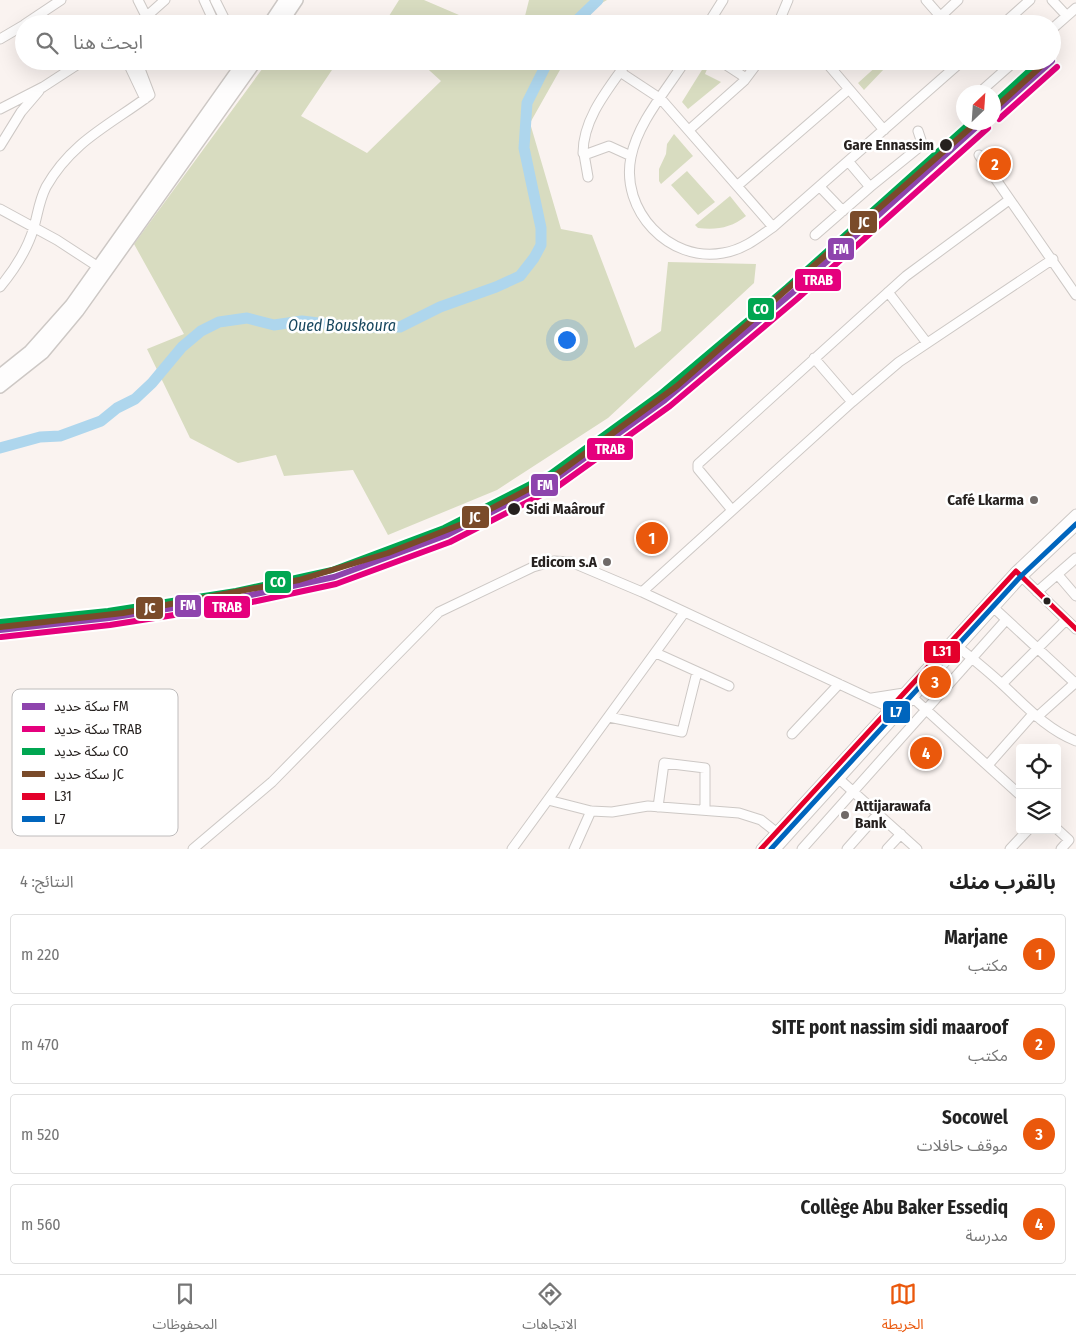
<!DOCTYPE html>
<html lang="ar">
<head>
<meta charset="utf-8">
<style>
  :root { --surface:#fff; --page:#f6f6f6; --text:#222; --muted:#767676; --line:#e0e0e0; --accent:#ea580c }
  body { margin:0; font-family:"Fira Sans Condensed","Noto Sans Arabic",sans-serif; background:var(--page); color:var(--text); direction:rtl }
  .controls { position:absolute; right:15px; bottom:15px; display:grid; overflow:hidden; border-radius:5px; box-shadow:0 5px 20px #0002 }
  .controls button { width:45px; height:45px; display:grid; place-items:center; padding:0; border:0; border-bottom:1px solid var(--line); background:var(--surface); color:var(--text); font:25px sans-serif }
  .compass { position:absolute; left:956px; top:85px; width:45px; height:45px; border-radius:50%; background:var(--surface); box-shadow:0 5px 20px #0002; rotate:25deg }
  .you { position:absolute; left:566px; top:339px; width:18px; height:18px; margin:-12px; border:4px solid #fff; border-radius:50%; background:#1a73e8; box-shadow:0 0 0 8px #1a73e833 }
  .badge { display:grid; place-items:center; width:32px; height:32px; border-radius:50%; background:var(--accent); color:#fff; font-size:16px; font-weight:700 }
  .pin { position:absolute; translate:-50% -50%; border:2px solid #fff; box-shadow:0 1px 5px #0006 }
  .list { margin:0; padding:0; list-style:none }
  h2 { display:flex; justify-content:space-between; align-items:center; height:65px; margin:0; padding:0 20px; font-size:21px }
  h2 small { font-size:16px; font-weight:400; color:var(--muted) }
  .list li { display:grid; grid-template-columns:32px 1fr auto; gap:15px; align-items:center; box-sizing:border-box; height:80px; margin:0 10px 10px; padding:0 10px; border:1px solid var(--line); border-radius:5px }
  .list b { display:block; font-size:19px; white-space:nowrap }
  .list p { margin:0; font-size:16px; white-space:nowrap; color:var(--muted) }
  .list em { font-size:16px; font-style:normal; color:var(--muted) }
  .icon { flex:none; width:28px; height:28px; fill:none; stroke:currentColor; stroke-width:2; stroke-linecap:round; stroke-linejoin:round }
  .map { position:relative; flex:none; width:1076px; height:849px; overflow:hidden; direction:ltr }
  .search { position:absolute; background:var(--surface); box-shadow:0 5px 20px #0002; left:15px; right:15px; top:15px; height:55px; display:flex; align-items:center; gap:12px; box-sizing:border-box; padding:0 18px; border-radius:28px; color:var(--muted); font-size:19px }
  .sheet { height:425px; background:var(--surface) }
  nav { display:flex; justify-content:space-around; align-items:center; box-sizing:border-box; height:70px; border-top:1px solid var(--line); background:var(--surface); font-size:14px; color:var(--muted) }
  nav a { display:grid; justify-items:center; gap:2px }
  nav .on { color:var(--accent) }
  .map>svg:first-child { display:block }
  .green { fill:#d8dcc0 }
  .lines { fill:none; stroke-linecap:round; stroke-linejoin:round }
  .river { stroke:#aed6ed; stroke-width:11 }
  .minor-casing { stroke:#cdc8c5; stroke-width:11 }
  .major-casing { stroke:#cdc8c5; stroke-width:14 }
  .minor { stroke:#fefdfd; stroke-width:9 }
  .major { stroke:#fefdfd; stroke-width:11 }
  .bus-1-casing { stroke:#fff; stroke-width:9 }
  .bus-2-casing { stroke:#fff; stroke-width:9 }
  .bus-1 { stroke:#e4002b; stroke-width:5 }
  .bus-2 { stroke:#0065bd; stroke-width:5 }
  .rail-1-casing { stroke:#fff; stroke-width:10 }
  .rail-2-casing { stroke:#fff; stroke-width:10 }
  .rail-3-casing { stroke:#fff; stroke-width:10 }
  .rail-4-casing { stroke:#fff; stroke-width:10 }
  .rail-1 { stroke:#8e44ad; stroke-width:6 }
  .rail-2 { stroke:#e5007d; stroke-width:6 }
  .rail-3 { stroke:#00a651; stroke-width:6 }
  .rail-4 { stroke:#7a4b2a; stroke-width:6 }
  .stop-dot { fill:#26211f; stroke:#fff; stroke-width:2 }
  .poi-dot { fill:#706a68; stroke:#fff; stroke-width:2 }
  .labels { text-anchor:middle; dominant-baseline:central; stroke-width:5; stroke-linejoin:round; paint-order:stroke }
  .stop-label { font-size:15px; font-weight:bold; fill:#26211f; stroke:#fff; text-anchor:end }
  .poi-label { font-size:15px; font-weight:bold; fill:#26211f; stroke:#fff; text-anchor:end }
  .water-label { font-size:16px; font-style:italic; fill:#17475f; stroke:#fff }
  .key { fill:#fff; stroke:#bebcbc; stroke-width:1 }
  .key-label { font-size:14px; fill:#26211f }
  .line-badge { stroke:#fff; stroke-width:2 }
  .badge-label { font-size:14px; text-anchor:middle; font-weight:bold; fill:#fff }
</style>
</head>
<body>
<div class="map">
<svg width="1076" height="849" viewBox="0 0 1076 849">
  <rect width="100%" height="100%" fill="#faf3f0"/>
  <path class="green" d="M399 0H424L480 24H384Z
    M529 0H607L595 7 585 24H523Z
    M268 61H333L336 64 301 116 367 153 441 81 419 61H565L530 123 561 229 592 235 635 348 661 331 668 262 756 264 754 283 608 418 497 490 388 535 353 470 284 476 276 455 238 463 190 438 147 349 184 334 134 244Z
    M879 64 884 69 864 90 858 83Z
    M705 65 708 67 705 74 721 82 688 109 682 102Z
    M674 134 693 156 661 184 659 181V169L666 154 667 144Z
    M687 171 715 202 698 215 671 185Z
    M730 196 746 216C731 228 717 230 698 228L695 225Z"/>
  <g class="lines">
    <path class="river" d="M573 24 598 0
      M0 448 40 437 60 436 101 421 117 408 135 399 152 383 182 347 201 331 219 322 247 318 274 325 302 321 350 327H400L440 307 496 287 520 276 534 258 541 245V228L524 148 527 103 548 61"/>
    <defs>
      <path id="minor" d="M138 0 146 16
        M204 0 215 24
        M215 0 227 24
        M926 0 947 24
        M1052 0 1067 16
        M941 16 958 0
        M25 24 61 0
        M138 24 165 0
        M654 24 657 21 663 24
        M708 24 723 0
        M778 24 788 0
        M1003 24 1030 0
        M1052 29 1076 8
        M0 39 24 25
        M127 61 145 99
        M628 61C609 88 583 118 583 153L587 154 609 146 631 156
        M685 61C666 91 638 122 631 157 620 210 669 263 723 253 743 250 758 238 773 227L962 61
        M720 61 746 78
        M825 61 884 130
        M620 72 661 99 773 227
        M980 92 1015 61
        M0 109 43 87 83 61
        M689 130 744 81 759 61
        M0 146 21 112 39 91
        M584 154 588 177
        M979 155 1076 295
        M737 186 849 89
        M820 187 843 211
        M870 187 917 149 921 140 918 131
        M0 209 57 240 103 270
        M815 235 870 187 848 161
        M0 287C14 270 28 248 34 227 38 213 39 201 46 187 72 141 110 125 150 95L137 61
        M888 292 927 343
        M814 358 852 402
        M732 510 698 469V464L906 276 1009 200
        M1019 574 1076 629
        M1058 575 1076 596
        M642 592 852 402 899 362 1053 259
        M1037 592 1076 558
        M994 608 1076 684
        M958 647C973 659 989 672 1003 685 1026 706 1046 729 1076 741
        M656 653 729 686
        M1002 684 1066 620
        M912 697 1020 795
        M872 698 904 693
        M609 717 682 732 697 672
        M1037 717 1076 682
        M792 734 839 684
        M988 765 1033 714
        M838 778 917 849
        M548 800 591 811 612 812 648 806 739 813 761 820 776 832
        M658 807 664 763 705 768V810
        M1057 829 1069 840 1061 849
        M193 849 272 782 439 612 533 567 554 561 571 562 642 592 899 712
        M512 849 684 613
        M574 849 591 811
        M761 849 1016 571 1076 514
        M776 849 1022 577 1076 526
        M802 849 1006 620
        M847 849 878 814
        M887 849 901 834
        M1010 849 1028 830"/>
      <path id="major" d="M269 24 285 0
        M281 24 297 0
        M0 375 30 351 71 305 244 61
        M0 387 43 353 78 311 256 61"/>
    </defs>
    <use href="#minor" class="minor-casing"/>
    <use href="#major" class="major-casing"/>
    <use href="#minor" class="minor"/>
    <use href="#major" class="major"/>
    <defs>
      <path id="bus-1" d="M761 849 1016 571 1076 629"/>
      <path id="bus-2" d="M771 849 1021 576 1076 524"/>
    </defs>
    <use href="#bus-1" class="bus-1-casing"/>
    <use href="#bus-2" class="bus-2-casing"/>
    <use href="#bus-1" class="bus-1"/>
    <use href="#bus-2" class="bus-2"/>
    <defs>
      <path id="rail-1" d="M994 113 1052 61
        M0 630 109 618 237 598 334 577 447 535 554 480 665 400 792 293 982 122"/>
      <path id="rail-2" d="M999 119 1057 67
        M1 637 110 625 238 605 336 584 450 542 557 487 670 406 797 299 988 128"/>
      <path id="rail-3" d="M994 103 1040 61
        M0 622 108 611 236 591 332 570 444 528 550 474 660 394 787 287 971 122"/>
      <path id="rail-4" d="M994 109 1047 61
        M0 627 123 613 299 580 388 553 462 524 557 474 677 386 977 122"/>
    </defs>
    <use href="#rail-1" class="rail-1-casing"/>
    <use href="#rail-2" class="rail-2-casing"/>
    <use href="#rail-3" class="rail-3-casing"/>
    <use href="#rail-4" class="rail-4-casing"/>
    <use href="#rail-1" class="rail-1"/>
    <use href="#rail-2" class="rail-2"/>
    <use href="#rail-3" class="rail-3"/>
    <use href="#rail-4" class="rail-4"/>
  </g>
  <g class="stop-dot">
    <circle cx="946" cy="145" r="7"/>
    <circle cx="514" cy="509" r="7"/>
    <circle cx="1047" cy="601" r="4.5"/>
  </g>
  <g class="poi-dot">
    <circle cx="1034" cy="500" r="5"/>
    <circle cx="607" cy="562" r="5"/>
    <circle cx="845" cy="815" r="5"/>
  </g>
  <g class="labels">
    <g class="stop-label">
      <text x="934" y="145">Gare Ennassim</text>
      <text x="526" y="509" text-anchor="start">Sidi Maârouf</text>
    </g>
    <g class="poi-label">
      <text x="1024" y="500">Café Lkarma</text>
      <text x="597" y="562">Edicom s.A</text>
      <text x="855" y="806" text-anchor="start">Attijarawafa<tspan x="855" dy="17">Bank</tspan></text>
    </g>
    <g class="water-label">
      <text x="342" y="325">Oued Bouskoura</text>
    </g>
  </g>
  <rect x="12" y="689" width="166" height="147" rx="8" class="key"/>
  <rect x="22" y="703" width="23" height="7" fill="#8e44ad"/>
  <rect x="22" y="726" width="23" height="6" fill="#e5007d"/>
  <rect x="22" y="748" width="23" height="7" fill="#00a651"/>
  <rect x="22" y="771" width="23" height="6" fill="#7a4b2a"/>
  <rect x="22" y="793" width="23" height="7" fill="#e4002b"/>
  <rect x="22" y="816" width="23" height="6" fill="#0065bd"/>
  <g class="key-label">
    <text x="54" y="711">سكة حديد FM</text>
    <text x="54" y="734">سكة حديد TRAB</text>
    <text x="54" y="756">سكة حديد CO</text>
    <text x="54" y="779">سكة حديد JC</text>
    <text x="54" y="801">L31</text>
    <text x="54" y="824">L7</text>
  </g>
  <g class="line-badge">
    <rect x="849" y="210" width="29" height="24" rx="5" fill="#7a4b2a"/>
    <rect x="827" y="237" width="28" height="24" rx="5" fill="#8e44ad"/>
    <rect x="794" y="268" width="48" height="24" rx="5" fill="#e5007d"/>
    <rect x="747" y="297" width="28" height="24" rx="5" fill="#00a651"/>
    <rect x="586" y="437" width="48" height="24" rx="5" fill="#e5007d"/>
    <rect x="530" y="473" width="29" height="24" rx="5" fill="#8e44ad"/>
    <rect x="461" y="505" width="29" height="24" rx="5" fill="#7a4b2a"/>
    <rect x="264" y="570" width="28" height="24" rx="5" fill="#00a651"/>
    <rect x="174" y="594" width="28" height="24" rx="5" fill="#8e44ad"/>
    <rect x="203" y="595" width="48" height="24" rx="5" fill="#e5007d"/>
    <rect x="135" y="596" width="29" height="24" rx="5" fill="#7a4b2a"/>
    <rect x="923" y="640" width="38" height="24" rx="5" fill="#e4002b"/>
    <rect x="882" y="700" width="29" height="24" rx="5" fill="#0065bd"/>
  </g>
  <g class="badge-label">
    <text x="864" y="227">JC</text>
    <text x="841" y="254">FM</text>
    <text x="818" y="285">TRAB</text>
    <text x="761" y="314">CO</text>
    <text x="610" y="454">TRAB</text>
    <text x="545" y="490">FM</text>
    <text x="475" y="522">JC</text>
    <text x="278" y="587">CO</text>
    <text x="188" y="610">FM</text>
    <text x="227" y="612">TRAB</text>
    <text x="150" y="613">JC</text>
    <text x="942" y="656">L31</text>
    <text x="896" y="717">L7</text>
  </g>
</svg>
<div class="controls">
<button><svg class="icon" aria-label="locate" viewBox="0 0 24 24"><circle cx="12" cy="12" r="6"/><path d="M12 2v4M12 18v4M2 12h4M18 12h4"/></svg></button>
<button><svg class="icon" aria-label="layers" viewBox="0 0 24 24"><path d="M12 4l9 5-9 5-9-5zM3 14l9 5 9-5"/></svg></button>
</div>
<svg class="compass" viewBox="-18 -18 36 36"><path d="M0-13l5 13h-10z" fill="#e53935"/><path d="M0 13l5-13h-10z" fill="#767676"/></svg>
<div class="you"></div>
<div class="pin badge" style="left:652px;top:538px">1</div>
<div class="pin badge" style="left:995px;top:164px">2</div>
<div class="pin badge" style="left:935px;top:682px">3</div>
<div class="pin badge" style="left:926px;top:753px">4</div>
<div class="search"><svg class="icon" aria-label="search" viewBox="0 0 24 24"><circle cx="10" cy="10" r="6"/><path d="M15 15l6 6"/></svg>ابحث هنا</div>
</div>
<section class="sheet">
<h2>بالقرب منك<small>النتائج: 4</small></h2>
<ul class="list">
<li><span class="badge">1</span><div><b>Marjane</b><p>مكتب</p></div><em>220 m</em></li>
<li><span class="badge">2</span><div><b>SITE pont nassim sidi maaroof</b><p>مكتب</p></div><em>470 m</em></li>
<li><span class="badge">3</span><div><b>Socowel</b><p>موقف حافلات</p></div><em>520 m</em></li>
<li><span class="badge">4</span><div><b>Collège Abu Baker Essediq</b><p>مدرسة</p></div><em>560 m</em></li>
</ul>
</section>
<nav>
<a class="on"><svg class="icon" aria-label="map" viewBox="0 0 24 24"><path d="M3 6l6-2 6 2 6-2v14l-6 2-6-2-6 2zM9 4v14M15 6v14"/></svg>الخريطة</a>
<a><svg class="icon" aria-label="directions" viewBox="0 0 24 24"><path d="M12 3l9 9-9 9-9-9zM9 14v-3h6M13 9l2 2-2 2"/></svg>الاتجاهات</a>
<a><svg class="icon" aria-label="saved" viewBox="0 0 24 24"><path d="M7 4h10v16l-5-4-5 4z"/></svg>المحفوظات</a>
</nav>
</body>
</html>
